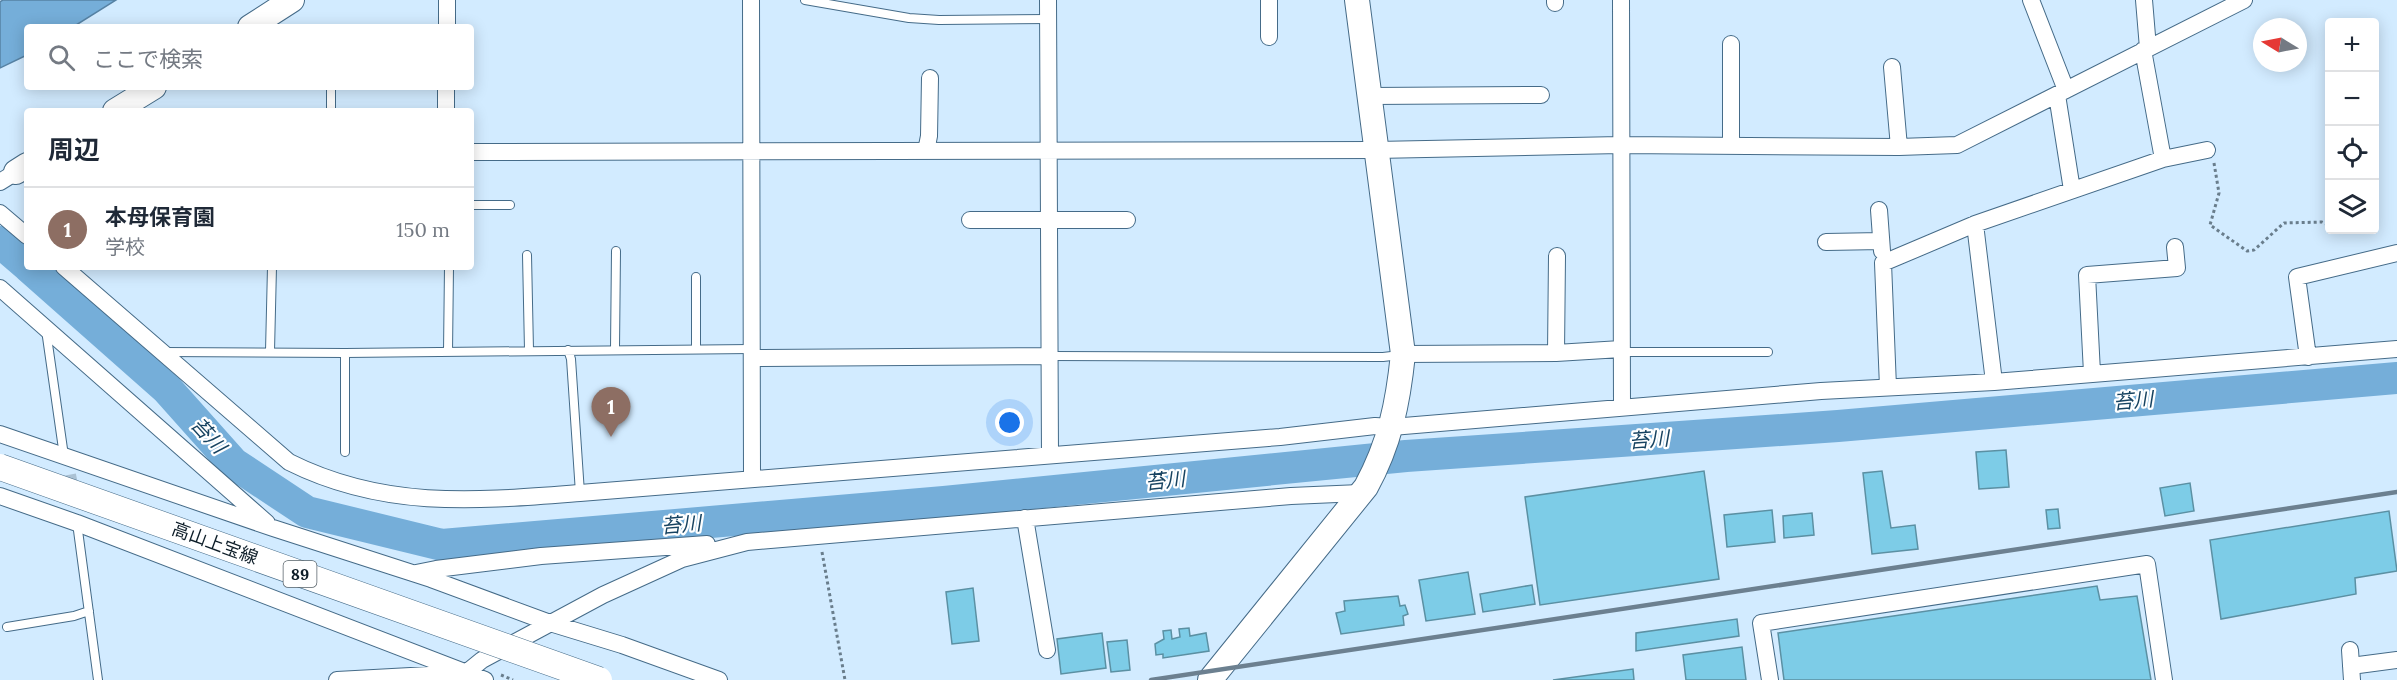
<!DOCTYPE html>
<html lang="ja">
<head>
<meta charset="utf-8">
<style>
  :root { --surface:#fff; --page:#f2f2f3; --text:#1f2937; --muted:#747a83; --line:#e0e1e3; --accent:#db2777 }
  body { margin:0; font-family:Lora,"Noto Sans JP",serif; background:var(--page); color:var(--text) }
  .controls { position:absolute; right:18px; top:18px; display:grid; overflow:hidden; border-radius:6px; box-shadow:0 3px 15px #0003 }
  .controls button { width:54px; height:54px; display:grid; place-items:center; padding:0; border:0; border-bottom:2px solid var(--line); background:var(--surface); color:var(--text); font:30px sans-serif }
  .compass { position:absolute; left:2253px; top:18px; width:54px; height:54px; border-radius:50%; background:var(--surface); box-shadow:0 3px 15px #0003; rotate:280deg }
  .you { position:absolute; left:1010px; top:423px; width:21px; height:21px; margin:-15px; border:4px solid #fff; border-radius:50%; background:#1a73e8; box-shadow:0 0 0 9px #1a73e833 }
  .badge { display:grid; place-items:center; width:39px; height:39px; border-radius:50%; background:var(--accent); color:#fff; font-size:20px; font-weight:700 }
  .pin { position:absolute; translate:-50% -50px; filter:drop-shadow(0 2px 3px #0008) }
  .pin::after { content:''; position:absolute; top:32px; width:21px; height:18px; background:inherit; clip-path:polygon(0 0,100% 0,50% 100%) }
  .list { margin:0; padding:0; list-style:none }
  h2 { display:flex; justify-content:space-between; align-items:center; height:78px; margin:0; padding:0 24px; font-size:26px }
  h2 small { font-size:20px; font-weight:400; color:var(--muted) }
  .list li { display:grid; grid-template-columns:39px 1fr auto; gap:18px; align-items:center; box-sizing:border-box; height:84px; padding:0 24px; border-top:2px solid var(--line) }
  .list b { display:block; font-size:22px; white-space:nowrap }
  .list p { margin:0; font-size:20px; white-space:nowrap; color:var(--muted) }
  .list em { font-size:20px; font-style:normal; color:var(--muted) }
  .icon { flex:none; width:33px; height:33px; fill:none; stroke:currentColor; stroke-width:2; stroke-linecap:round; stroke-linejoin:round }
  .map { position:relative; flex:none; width:2397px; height:680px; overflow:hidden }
  .search { position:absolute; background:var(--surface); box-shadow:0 3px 15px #0003; left:24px; top:24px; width:450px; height:66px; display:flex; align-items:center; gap:15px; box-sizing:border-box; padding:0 21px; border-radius:6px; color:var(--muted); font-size:22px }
  .panel { position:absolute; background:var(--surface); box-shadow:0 3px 15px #0003; left:24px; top:108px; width:450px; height:162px; border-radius:6px }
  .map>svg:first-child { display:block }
  .water { fill:#75aed9; stroke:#5682a4; stroke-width:1.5 }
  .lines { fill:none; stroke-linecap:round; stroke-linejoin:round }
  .river { stroke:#75aed9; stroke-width:32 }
  .building { fill:#7dcce7; stroke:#5b90a3; stroke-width:1.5 }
  .street-tunnel { stroke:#abc2d4; stroke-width:16; stroke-dasharray:16 8; stroke-linecap:butt }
  .lane-casing { stroke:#456b88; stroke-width:10 }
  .street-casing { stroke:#456b88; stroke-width:18 }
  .secondary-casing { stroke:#456b88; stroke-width:26 }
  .path { stroke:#697d8c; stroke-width:3; stroke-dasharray:3 3; stroke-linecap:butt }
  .lane { stroke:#fff; stroke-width:8 }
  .street { stroke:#fff; stroke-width:16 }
  .secondary { stroke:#fff; stroke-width:24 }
  .rail { stroke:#6c8090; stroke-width:4.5 }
  .primary-bridge-casing { stroke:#456b88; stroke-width:27; stroke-linecap:butt }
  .primary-bridge { stroke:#fff; stroke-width:26 }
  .labels { text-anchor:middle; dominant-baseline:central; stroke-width:4.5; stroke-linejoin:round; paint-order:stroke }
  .shield { fill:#fff; stroke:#566168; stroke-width:1.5 }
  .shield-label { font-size:16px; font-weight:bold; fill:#0d1d28 }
  .street-label { font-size:18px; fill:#0d1d28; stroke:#fff }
  .water-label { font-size:20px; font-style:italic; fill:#174361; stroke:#fff }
</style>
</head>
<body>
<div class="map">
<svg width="2397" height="680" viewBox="0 0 2397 680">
  <rect width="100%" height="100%" fill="#d2ebff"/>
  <path class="water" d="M3 0H116L73 27H27V55L0 68V2Z"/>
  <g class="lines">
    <path class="river" d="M0 242 27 265
      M29 267 167 389 233 463 307 512 442 545 944 502 1406 456 1838 426 2397 378"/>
  </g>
  <path class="building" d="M2006 450 2009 487 1979 489 1976 452Z
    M1704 471 1719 579 1540 605 1525 497Z
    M1882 471 1891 528 1915 525 1918 549 1872 554 1863 473Z
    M2190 483 2194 511 2165 516 2160 488Z
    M2058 509 2060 528 2048 529 2046 510Z
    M1772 510 1775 542 1727 547 1724 515Z
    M2389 511 2397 571 2355 578 2356 594 2221 619 2210 540Z
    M1812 513 1814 535 1784 538 1783 516Z
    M1468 572 1475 614 1426 621 1419 580Z
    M1532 585 1535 604 1483 612 1480 594Z
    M2097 586 2100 600 2137 596 2151 680H1784L1778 633Z
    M973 588 979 641 952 644 946 592Z
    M1398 596 1400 606 1405 605 1408 614 1403 616 1404 625 1341 634 1336 613 1345 611 1344 601Z
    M1737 619 1739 636 1636 651V633Z
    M1189 628 1190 636 1206 633 1209 651 1163 658V654L1156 655 1155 644 1164 639 1163 631 1171 630 1172 639 1180 637 1179 629Z
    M1102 633 1106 668 1061 674 1057 639Z
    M1127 640 1130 670 1111 672 1107 642Z
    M1742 647 1746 680H1686L1683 655Z
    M1633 669 1634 680H1553Z"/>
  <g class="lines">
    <path class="street-tunnel" d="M68 475 73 500"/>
    <defs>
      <path id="lane" d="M805 0 909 18 939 20 1049 19
        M331 87V111
        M471 205H510
        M527 255 529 350
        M46 330 64 456
        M696 348V277
        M615 349 616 251
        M568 350 571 359 580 493
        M270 351 272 267
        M164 352 345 353 751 349
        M448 352 449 267
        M1621 352H1768
        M345 353V452
        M1050 356 1383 357 1400 355
        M77 523 98 680
        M7 627 74 616 89 611"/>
      <path id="street" d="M447 0V27
        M751 0 752 478
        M1048 0 1050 455
        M1555 0V3
        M1621 0 1622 408
        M2031 0 2066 90
        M2144 0 2148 48
        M1269 37V0
        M1892 67 1899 147
        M446 87V111
        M2057 95 2072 190
        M1370 96 1541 95
        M1731 146V44
        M926 151 929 136 930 78
        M471 152 1376 150 1620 145 1899 147 1957 145 2244 0
        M2163 159 2207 150
        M0 182 16 172
        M1879 210 1882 251
        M0 213 27 236
        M970 220H1127
        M1975 224 1994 382
        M1826 242 1881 241
        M64 267 289 462C385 510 477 501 580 493L1280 437 1375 426 1392 427 1821 391 1994 382 2397 349
        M0 288 267 523
        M1556 353 1557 256
        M1403 354 1556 353 1621 349
        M2308 357 2297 277 2397 253
        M753 358 1050 356
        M2092 373 2087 275 2177 268 2175 247
        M1888 387 1883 263 1975 224 2163 159 2143 50
        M0 434 273 528 431 579 550 623 622 645 719 680
        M0 496 77 523 485 680
        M1025 518 1047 650
        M416 573 436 569 541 556 707 544
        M2350 650 2352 680
        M2351 666 2397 660
        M337 680 466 673 482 660 603 595 682 559 747 542 1291 496 1360 493
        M1770 680 1761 623 2147 564 2164 680"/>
      <path id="secondary" d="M250 27 292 0
        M115 111 154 87
        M16 172 27 165
        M1210 680 1366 487C1390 443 1398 403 1403 354L1357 0"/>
    </defs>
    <use href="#lane" class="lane-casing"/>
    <use href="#street" class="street-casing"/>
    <use href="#secondary" class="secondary-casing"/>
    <path class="path" d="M2214 163 2219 193 2210 225 2247 251 2254 250 2284 223 2322 222 2328 225
      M822 552 845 680
      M501 675 513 680"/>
    <use href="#lane" class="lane"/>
    <use href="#street" class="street"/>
    <use href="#secondary" class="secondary"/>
    <path class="rail" d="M1151 680 2397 492"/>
    <defs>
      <path id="primary-bridge" d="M0 467 599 680"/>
    </defs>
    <use href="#primary-bridge" class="primary-bridge-casing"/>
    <use href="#primary-bridge" class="primary-bridge"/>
  </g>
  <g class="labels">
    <rect class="shield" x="283.5" y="561" width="33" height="26" rx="4.5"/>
    <g class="shield-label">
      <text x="300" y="574">89</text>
    </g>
    <g class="street-label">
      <text transform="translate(215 543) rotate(20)">高山上宝線</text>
    </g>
    <g class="water-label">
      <text transform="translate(2133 400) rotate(-5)">苔川</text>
      <text transform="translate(209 435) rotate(48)">苔川</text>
      <text transform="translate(1649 439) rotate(-4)">苔川</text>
      <text transform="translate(1165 480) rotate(-6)">苔川</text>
      <text transform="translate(681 524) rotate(-5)">苔川</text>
    </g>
  </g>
</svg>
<div class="controls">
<button>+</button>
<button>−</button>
<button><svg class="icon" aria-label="locate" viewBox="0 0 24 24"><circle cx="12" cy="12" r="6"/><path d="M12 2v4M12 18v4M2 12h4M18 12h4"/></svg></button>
<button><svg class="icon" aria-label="layers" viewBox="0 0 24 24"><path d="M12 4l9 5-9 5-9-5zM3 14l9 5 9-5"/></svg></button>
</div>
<svg class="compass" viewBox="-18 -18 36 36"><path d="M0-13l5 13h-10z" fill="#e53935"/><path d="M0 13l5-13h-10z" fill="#747a83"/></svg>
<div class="you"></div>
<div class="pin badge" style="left:611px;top:437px;background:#8d6e63">1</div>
<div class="search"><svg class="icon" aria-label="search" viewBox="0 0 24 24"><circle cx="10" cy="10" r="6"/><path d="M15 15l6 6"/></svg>ここで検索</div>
<section class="panel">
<h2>周辺<small></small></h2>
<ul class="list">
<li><span class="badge" style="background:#8d6e63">1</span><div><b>本母保育園</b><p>学校</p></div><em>150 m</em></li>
</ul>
</section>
</div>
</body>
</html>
